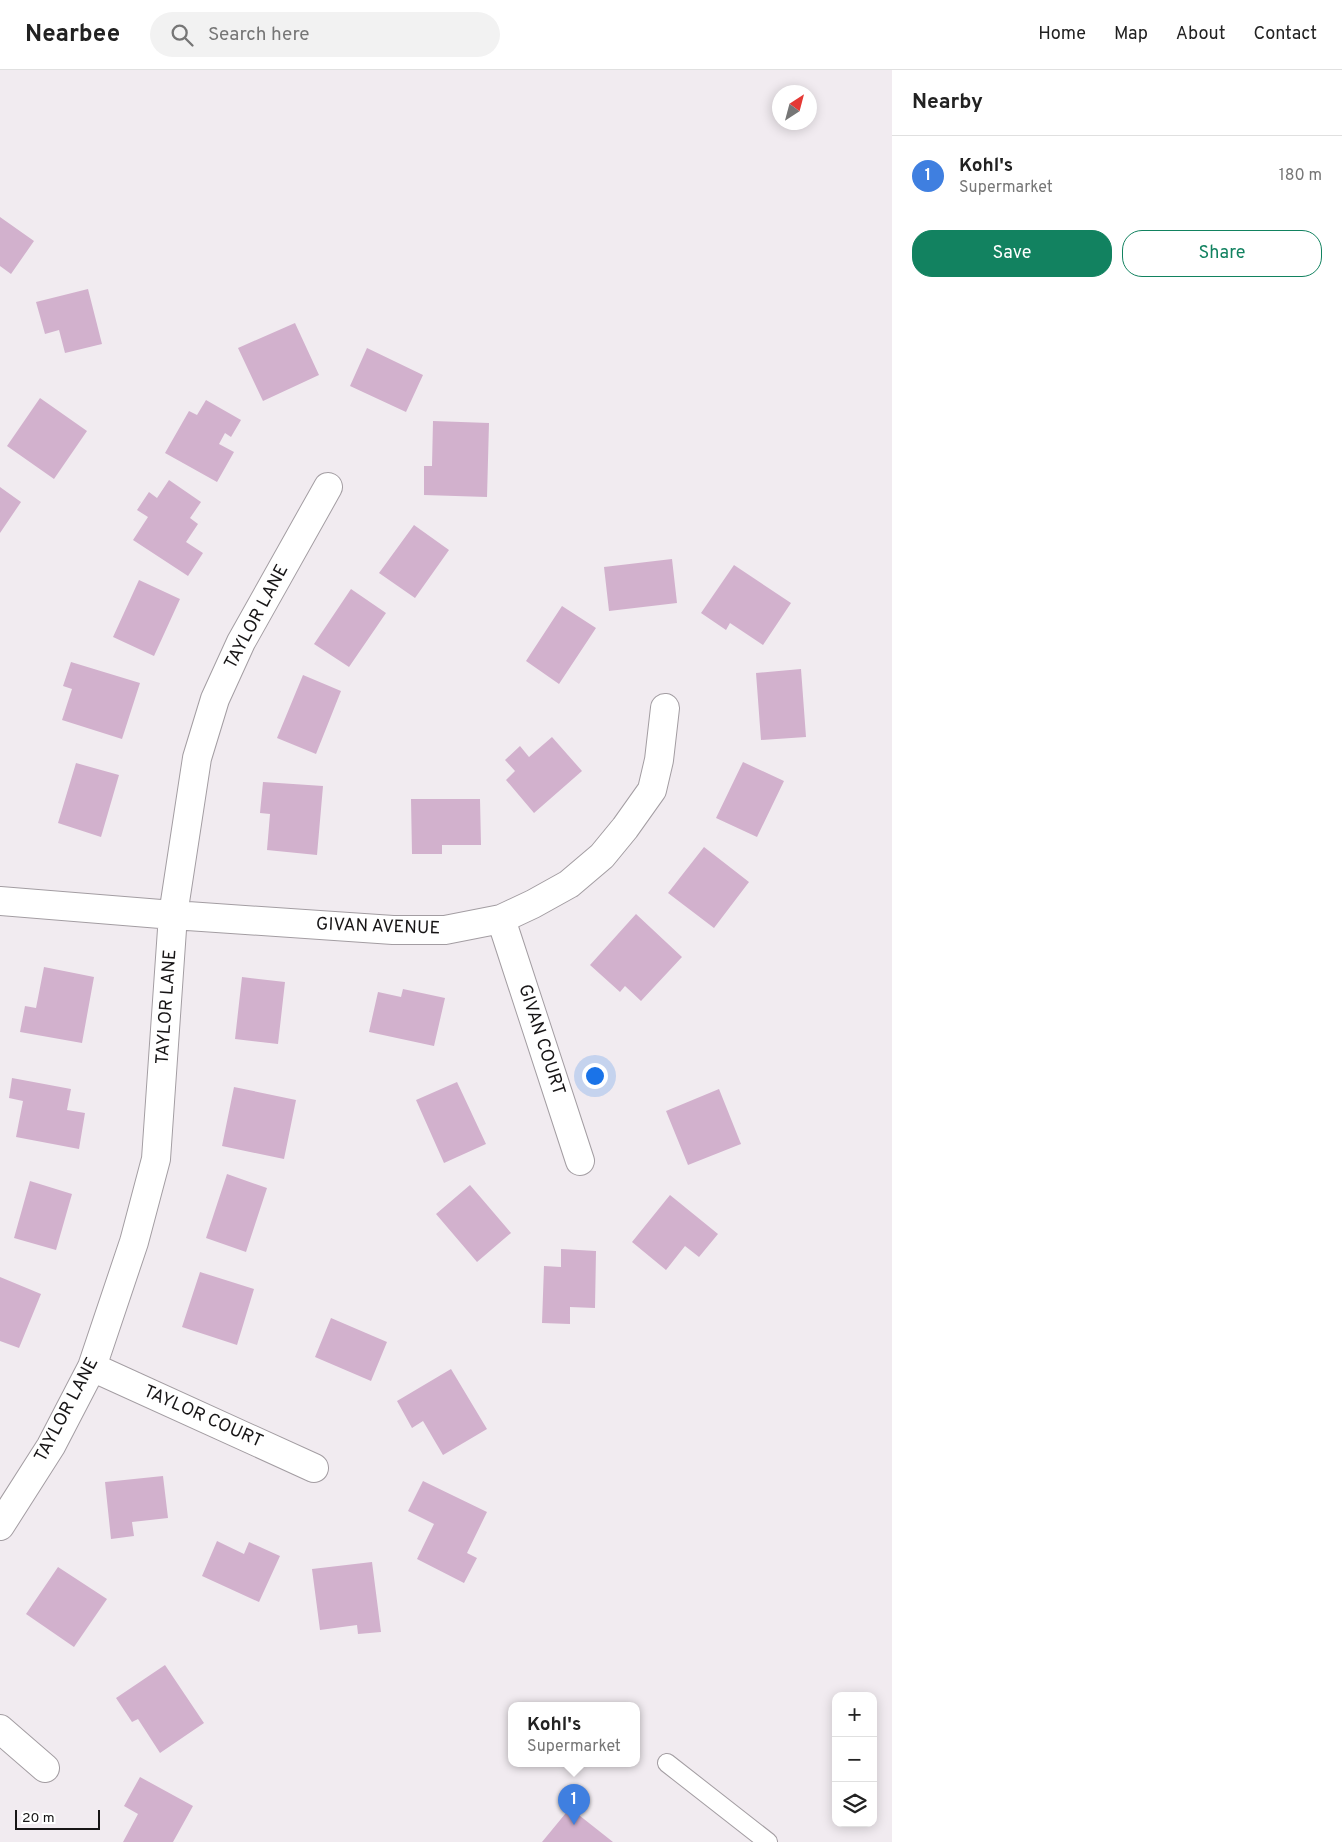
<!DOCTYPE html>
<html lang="en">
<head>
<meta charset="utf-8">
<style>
  :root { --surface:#fff; --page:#f2f2f2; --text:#222; --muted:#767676; --line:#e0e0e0; --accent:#128260 }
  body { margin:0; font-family:Overpass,sans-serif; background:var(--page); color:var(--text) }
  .controls { position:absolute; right:15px; bottom:15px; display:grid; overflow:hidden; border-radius:10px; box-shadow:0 2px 12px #0003 }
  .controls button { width:45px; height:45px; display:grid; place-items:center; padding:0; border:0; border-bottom:1px solid var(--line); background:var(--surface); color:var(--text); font:25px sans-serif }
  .compass { position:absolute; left:772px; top:15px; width:45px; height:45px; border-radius:50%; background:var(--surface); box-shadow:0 2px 12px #0003; rotate:36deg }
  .scale { position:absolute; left:15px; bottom:12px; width:85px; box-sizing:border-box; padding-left:5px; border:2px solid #171516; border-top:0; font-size:14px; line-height:18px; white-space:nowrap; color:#171516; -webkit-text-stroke:4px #fff; paint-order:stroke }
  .you { position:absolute; left:594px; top:1005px; width:18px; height:18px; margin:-12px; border:4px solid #fff; border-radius:50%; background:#1a73e8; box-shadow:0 0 0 8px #1a73e833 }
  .badge { display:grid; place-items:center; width:32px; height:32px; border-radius:50%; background:var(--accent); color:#fff; font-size:16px; font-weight:700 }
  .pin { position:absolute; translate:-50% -41px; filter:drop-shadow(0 1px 2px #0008) }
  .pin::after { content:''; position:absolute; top:26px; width:18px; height:15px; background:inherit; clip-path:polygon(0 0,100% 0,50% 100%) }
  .popup { position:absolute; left:508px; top:1632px; width:132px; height:65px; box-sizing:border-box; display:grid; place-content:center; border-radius:10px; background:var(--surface); filter:drop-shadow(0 1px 4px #0005); font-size:16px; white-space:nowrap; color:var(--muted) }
  .popup b { font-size:19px; color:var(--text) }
  .popup::after { content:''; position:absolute; left:50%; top:100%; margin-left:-10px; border:10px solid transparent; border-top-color:var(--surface) }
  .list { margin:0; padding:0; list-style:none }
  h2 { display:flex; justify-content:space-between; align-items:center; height:65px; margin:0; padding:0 20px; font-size:21px }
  h2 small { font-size:16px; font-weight:400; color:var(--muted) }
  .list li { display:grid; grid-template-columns:32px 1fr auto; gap:15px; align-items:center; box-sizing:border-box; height:80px; padding:0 20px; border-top:1px solid var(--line) }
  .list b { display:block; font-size:19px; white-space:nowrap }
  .list p { margin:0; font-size:16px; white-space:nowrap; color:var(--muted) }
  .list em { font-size:16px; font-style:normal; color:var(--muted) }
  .actions { display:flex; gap:10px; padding:15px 20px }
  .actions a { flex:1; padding:11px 0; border:1px solid var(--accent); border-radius:20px; text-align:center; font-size:18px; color:var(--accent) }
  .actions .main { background:var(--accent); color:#fff }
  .icon { flex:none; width:28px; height:28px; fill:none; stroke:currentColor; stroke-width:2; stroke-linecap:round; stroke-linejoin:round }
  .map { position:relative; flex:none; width:892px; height:1772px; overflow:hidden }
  header { display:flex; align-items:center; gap:30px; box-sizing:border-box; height:70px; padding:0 25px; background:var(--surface); border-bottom:1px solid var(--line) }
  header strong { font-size:24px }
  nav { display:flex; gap:28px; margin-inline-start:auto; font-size:18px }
  .search { width:350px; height:45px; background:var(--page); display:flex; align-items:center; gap:12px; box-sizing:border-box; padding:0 18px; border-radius:28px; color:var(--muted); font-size:19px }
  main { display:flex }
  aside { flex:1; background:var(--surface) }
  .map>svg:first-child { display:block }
  .building { fill:#d2b1cd }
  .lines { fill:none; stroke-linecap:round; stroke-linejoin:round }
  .service-casing { stroke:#a39da2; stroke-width:20 }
  .minor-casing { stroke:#a39da2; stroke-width:30 }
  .service { stroke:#fff; stroke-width:18 }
  .minor { stroke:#fff; stroke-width:28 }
  .labels { text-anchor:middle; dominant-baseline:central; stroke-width:5; stroke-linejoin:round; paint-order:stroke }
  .street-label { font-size:18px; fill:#171516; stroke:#fff }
</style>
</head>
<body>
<header>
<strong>Nearbee</strong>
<div class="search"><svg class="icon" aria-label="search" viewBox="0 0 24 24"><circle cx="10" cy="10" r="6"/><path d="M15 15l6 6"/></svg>Search here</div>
<nav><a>Home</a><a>Map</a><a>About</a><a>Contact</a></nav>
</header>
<main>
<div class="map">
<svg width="892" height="1772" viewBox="0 0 892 1772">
  <rect width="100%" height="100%" fill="#f1ebf0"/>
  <path class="building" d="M0 147 34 171 11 204 0 196Z
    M88 219 102 274 65 283 59 260 45 264 36 232Z
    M295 253 319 305 263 331 238 278Z
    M367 278 423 305 406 342 350 316Z
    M40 328 87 361 54 409 7 376Z
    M206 330 241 350 231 367 225 363 219 374 234 382 217 412 165 383 189 341 197 345Z
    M433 351 489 353 487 427 424 425V396H432Z
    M169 410 201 432 190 448 198 454 186 472 203 483 188 506 133 470 148 447 137 440 149 422 157 428Z
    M0 417 21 432 0 463Z
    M414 455 449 480 415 528 379 503Z
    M672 489 677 533 609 541 604 497Z
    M734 495 791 533 763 575 730 553 726 560 701 543Z
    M139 510 180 529 154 586 113 567Z
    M351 519 386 543 349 597 314 574Z
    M562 536 596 558 559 614 526 591Z
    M71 592 140 613 122 669 62 650 72 619 63 616Z
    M801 599 806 667 761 670 756 603Z
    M303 605 341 621 316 684 277 668Z
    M552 667 582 701 534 743 506 710 515 701 505 690 520 676 529 687Z
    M743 692 784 711 757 767 716 748Z
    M76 693 119 705 101 767 58 753Z
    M263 712 323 716 317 785 267 780 270 744 260 743Z
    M411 729H480L481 775H442V784H412Z
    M704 777 749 812 714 858 668 823Z
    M636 844 682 887 641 931 625 916 620 922 590 895Z
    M44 897 94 907 82 973 20 962 25 936 36 938Z
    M242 907 285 912 278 974 235 969Z
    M403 919 445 928 434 976 369 962 378 922 401 927Z
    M12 1008 71 1019 67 1040 85 1043 79 1079 16 1067 23 1031 9 1028Z
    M457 1012 486 1074 444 1093 416 1030Z
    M234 1017 296 1030 284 1089 222 1076Z
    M719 1019 741 1074 688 1095 666 1041Z
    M227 1104 267 1118 246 1182 206 1168Z
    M30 1111 72 1124 56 1180 14 1168Z
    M470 1115 511 1163 477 1192 436 1144Z
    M670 1125 718 1164 699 1187 685 1176 666 1200 632 1172Z
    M561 1179 596 1181 595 1238 570 1237V1254L542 1253 544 1196 561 1197Z
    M200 1202 254 1219 237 1275 182 1257Z
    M0 1207 41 1224 19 1278 0 1271Z
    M331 1248 387 1272 371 1311 315 1287Z
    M451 1299 487 1359 443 1385 423 1351 412 1358 397 1331Z
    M163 1406 168 1448 132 1452 134 1466 111 1469 105 1412Z
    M423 1411 487 1442 467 1483 477 1488 464 1513 417 1489 434 1454 408 1441Z
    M217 1471 244 1484 249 1472 280 1486 259 1532 202 1506Z
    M372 1492 381 1562 358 1564 357 1555 320 1560 312 1499Z
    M58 1497 107 1529 74 1577 26 1544Z
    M165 1595 204 1653 160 1683 138 1649 132 1652 116 1628Z
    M140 1707 193 1736 173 1772H123L138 1744 124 1736Z
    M570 1738 613 1772H542Z"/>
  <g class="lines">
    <defs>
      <path id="service" d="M667 1693 768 1772"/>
      <path id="minor" d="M0 831 173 845 393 860H445L501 849 533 834 569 814 602 786 625 758 652 720 659 690 665 638
        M501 849 580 1091
        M92 1297 314 1398
        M0 1456 51 1376 92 1297 134 1172 156 1089 173 845 197 688 215 629 241 572 328 417
        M0 1659 45 1698"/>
    </defs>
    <use href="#service" class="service-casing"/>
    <use href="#minor" class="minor-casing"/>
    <use href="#service" class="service"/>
    <use href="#minor" class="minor"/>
  </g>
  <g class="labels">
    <g class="street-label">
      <text transform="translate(257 547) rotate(-62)">TAYLOR LANE</text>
      <text transform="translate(378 857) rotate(2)">GIVAN AVENUE</text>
      <text transform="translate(167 937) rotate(-86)">TAYLOR LANE</text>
      <text transform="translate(541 970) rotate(72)">GIVAN COURT</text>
      <text transform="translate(67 1340) rotate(-62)">TAYLOR LANE</text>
      <text transform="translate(203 1347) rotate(24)">TAYLOR COURT</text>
    </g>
  </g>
</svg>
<div class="controls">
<button>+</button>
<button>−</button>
<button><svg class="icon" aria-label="layers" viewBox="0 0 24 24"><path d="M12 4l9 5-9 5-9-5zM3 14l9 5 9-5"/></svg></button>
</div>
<svg class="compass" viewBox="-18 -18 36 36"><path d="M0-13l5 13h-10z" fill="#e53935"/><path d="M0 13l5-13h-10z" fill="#767676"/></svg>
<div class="scale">20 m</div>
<div class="you"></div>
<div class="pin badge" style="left:574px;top:1755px;background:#3f7fe0">1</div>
<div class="popup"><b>Kohl's</b>Supermarket</div>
</div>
<aside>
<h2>Nearby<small></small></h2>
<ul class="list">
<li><span class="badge" style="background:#3f7fe0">1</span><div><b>Kohl's</b><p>Supermarket</p></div><em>180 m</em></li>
</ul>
<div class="actions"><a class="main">Save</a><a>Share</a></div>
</aside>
</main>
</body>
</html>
